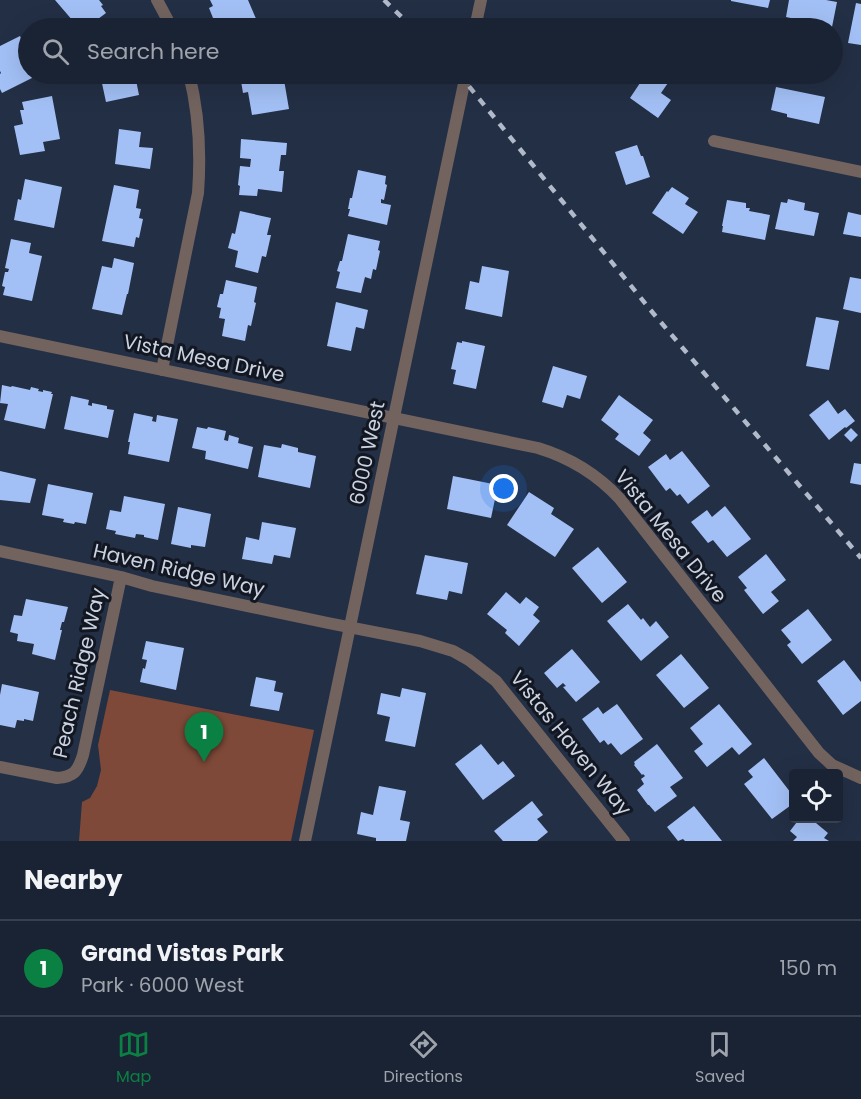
<!DOCTYPE html>
<html lang="en">
<head>
<meta charset="utf-8">
<style>
  :root { --surface:#1a2334; --page:#232b3c; --text:#f1f3f6; --muted:#9fa4ac; --line:#38404f; --accent:#0b8043 }
  body { margin:0; font-family:Poppins,sans-serif; background:var(--page); color:var(--text) }
  .controls { position:absolute; right:18px; bottom:18px; display:grid; overflow:hidden; border-radius:6px; box-shadow:0 6px 24px #0002 }
  .controls button { width:54px; height:54px; display:grid; place-items:center; padding:0; border:0; border-bottom:2px solid var(--line); background:var(--surface); color:var(--text); font:30px sans-serif }
  .you { position:absolute; left:504px; top:489px; width:21px; height:21px; margin:-15px; border:4px solid #fff; border-radius:50%; background:#1a73e8; box-shadow:0 0 0 9px #1a73e833 }
  .badge { display:grid; place-items:center; width:39px; height:39px; border-radius:50%; background:var(--accent); color:#fff; font-size:20px; font-weight:700 }
  .pin { position:absolute; translate:-50% -50px; filter:drop-shadow(0 2px 3px #0008) }
  .pin::after { content:''; position:absolute; top:32px; width:21px; height:18px; background:inherit; clip-path:polygon(0 0,100% 0,50% 100%) }
  .list { margin:0; padding:0; list-style:none }
  h2 { display:flex; justify-content:space-between; align-items:center; height:78px; margin:0; padding:0 24px; font-size:26px }
  h2 small { font-size:20px; font-weight:400; color:var(--muted) }
  .list li { display:grid; grid-template-columns:39px 1fr auto; gap:18px; align-items:center; box-sizing:border-box; height:96px; padding:0 24px; border-top:2px solid var(--line) }
  .list b { display:block; font-size:22px; white-space:nowrap }
  .list p { margin:0; font-size:20px; white-space:nowrap; color:var(--muted) }
  .list em { font-size:20px; font-style:normal; color:var(--muted) }
  .icon { flex:none; width:33px; height:33px; fill:none; stroke:currentColor; stroke-width:2; stroke-linecap:round; stroke-linejoin:round }
  .map { position:relative; flex:none; width:861px; height:841px; overflow:hidden }
  .search { position:absolute; background:var(--surface); box-shadow:0 6px 24px #0002; left:18px; right:18px; top:18px; height:66px; display:flex; align-items:center; gap:15px; box-sizing:border-box; padding:0 21px; border-radius:33px; color:var(--muted); font-size:22px }
  .sheet { height:174px; background:var(--surface) }
  nav { display:flex; justify-content:space-around; align-items:center; box-sizing:border-box; height:84px; border-top:2px solid var(--line); background:var(--surface); font-size:16px; color:var(--muted) }
  nav a { display:grid; justify-items:center; gap:3px }
  nav .on { color:var(--accent) }
  .map>svg:first-child { display:block }
  .green { fill:#7e4938 }
  .building { fill:#a3c0f6 }
  .lines { fill:none; stroke-linecap:round; stroke-linejoin:round }
  .minor { stroke:#72635f; stroke-width:12 }
  .tertiary { stroke:#72635f; stroke-width:12 }
  .rail { stroke:#b1baca; stroke-width:4.5; stroke-dasharray:8 8; stroke-linecap:butt }
  .labels { text-anchor:middle; dominant-baseline:central; stroke-width:6; stroke-linejoin:round; paint-order:stroke }
  .street-label { font-size:20px; fill:#cbd3e2; stroke:#121721 }
</style>
</head>
<body>
<div class="map">
<svg width="861" height="841" viewBox="0 0 861 841">
  <rect width="100%" height="100%" fill="#232f45"/>
  <path class="green" d="M110 690 314 730 291 841H79L82 802 90 798 97 786 101 770 98 745Z"/>
  <path class="building" d="M55 0H99L103 5 101 6 106 13 86 28H79Z
    M210 0H248L260 28H217L209 8 213 6Z
    M731 0H770L768 8 731 1Z
    M789 0H826L837 2 832 27 786 17Z
    M856 3 861 4V45L848 43Z
    M20 36 28 53V74H40L2 93 0 89V74L1 73 0 71V46Z
    M100 74H132V75H135L139 95 106 102Z
    M229 74H283L289 109 252 115 248 92 243 93 241 81 230 82Z
    M646 74H660L670 80 661 93 671 100 658 118 630 98Z
    M707 75V74H751L749 83Z
    M776 87 825 97 819 124 787 117V114L771 110Z
    M52 96 60 139 43 142 45 151 20 155 14 126 23 124 20 110H24L22 102Z
    M119 129 141 132 139 147 153 148 150 169 115 164Z
    M241 139 287 143 286 155H281L279 171H284L282 192 258 189 257 196 239 195 240 186 238 185 240 166 250 167 251 159 240 158Z
    M637 145 641 156H643L650 177 626 185 615 152Z
    M358 170 386 176 385 184 387 185 384 200 381 199V203L391 205 387 225 348 216 350 209H348L350 198H352Z
    M25 179 62 187 54 228 14 220 18 199 21 200Z
    M114 185 139 190 136 208 141 209 139 218 143 219 139 238 136 237 134 247 102 241Z
    M672 187 689 198 685 204 698 212 683 234 652 213 667 191 668 192Z
    M788 199 805 203 804 210 819 213 814 236 775 229 781 202 787 203Z
    M727 200 746 203V208H750L749 211 770 215 765 240 722 232 723 226H722Z
    M240 211 271 218 267 235H271L266 257 262 256 258 273 235 267 238 251 228 248 232 233 235 234Z
    M848 212 861 215V237L843 234Z
    M348 234 380 241 378 250 380 251 376 270 373 269 371 279 365 277 361 293 336 288 340 272 337 271 340 261H342Z
    M11 239 31 243 29 253 42 256 32 301 3 295 5 287 2 286 5 272H8L9 269 5 268Z
    M114 258 134 263 128 294H127L122 315 92 309 102 266 112 268Z
    M482 266 509 271 502 317 465 309 470 281 479 283Z
    M850 277 861 279V313L843 309Z
    M226 280 257 287 254 302 256 303 251 326 248 325 245 341 222 336 225 319 219 318 221 308 217 307 220 294H223Z
    M336 302 368 310 364 329 356 327 351 351 327 346Z
    M816 317 839 321 829 370 806 366Z
    M462 341 485 346 476 389 453 384 456 370 451 369 457 342 462 343Z
    M553 366 587 376 580 399 567 395 563 408 542 402Z
    M2 385 11 387 12 386 30 390 31 387 39 389 38 391 43 392V390L52 392 51 394H53L45 429 4 420 8 404 0 403Z
    M619 395 653 420 643 433 651 440 639 456 615 439 619 434 601 420Z
    M71 396 89 400 88 405 92 406V403L107 406V409L114 410 108 438 64 429Z
    M828 400 838 414 845 409 855 421 846 428 845 427 829 440 809 415Z
    M134 413 153 417 152 421 156 422 157 415 178 419 169 462 128 454 130 442H128Z
    M197 427 207 429 208 427 226 431 224 440 228 441 229 435 239 438 238 443 253 447 248 469 205 459 206 451 192 448Z
    M851 428 858 435 851 442 844 435Z
    M282 444 298 448V452L316 456 310 488 258 477 264 445 281 448Z
    M682 451 710 486 688 504 680 494 677 496 670 488 666 491 648 467 666 454 670 460Z
    M854 463 861 464V485L850 483Z
    M0 471 36 479 30 503 0 500Z
    M453 476 498 485 491 518 447 509Z
    M48 484 93 493 86 524 75 522 74 524 63 522 64 519 42 515Z
    M529 492 554 508 551 514 574 529 555 557 507 525Z
    M124 496 165 504 158 540 144 537V535L136 534 135 538 115 534 116 531 106 529 110 510 121 512Z
    M725 506 751 539 727 557 713 540 708 543 691 522 707 510 712 517Z
    M178 507 211 514 205 547 191 545V548L171 544Z
    M262 522 296 528 290 558 274 555 272 564 242 559 246 537 259 540Z
    M598 547 627 582 602 603 572 568Z
    M766 554 786 580 771 592 779 601 763 614 744 590 747 588 738 577Z
    M425 555 468 563 462 594 449 591 447 600 416 594Z
    M506 592 520 604 526 597 539 607 533 615 540 621 519 646 505 633 507 630 487 614Z
    M26 599 68 607 64 622H62L60 630H62L55 660 32 654 34 644 17 641 18 634 10 632 14 615 22 616Z
    M628 604 641 620 643 618 650 627 656 621 669 637 641 661 607 621Z
    M808 609 832 640 802 664 787 645 791 642 781 630Z
    M146 641 184 648 176 690 140 682 143 668 145 669 147 660 142 659Z
    M572 649 600 682 576 702 563 687 566 686 563 683 557 688 544 673Z
    M681 654 709 688 684 708 656 675Z
    M844 660 861 682V701L843 715 817 681Z
    M256 677 276 681 274 691 283 693 279 711 250 706Z
    M2 684 39 692 33 721 24 719V721L17 720 15 728 0 725V695Z
    M402 688 426 693 415 747 385 741 390 717 377 714 381 693 400 697Z
    M617 704 643 739 621 755 611 743 608 745 604 740 600 743 582 719 598 707 603 714Z
    M719 704 752 744 739 755 732 747 707 767 694 751 703 744 690 728Z
    M481 744 498 765 503 761 515 776 483 800 455 764Z
    M657 744 683 778 670 787 677 796 655 812 649 805H648L637 790 644 784 641 779 645 776 643 774 642 775 634 765 635 764 634 762Z
    M764 758 794 797V803L772 819 744 784 753 777 748 771Z
    M379 786 406 791 400 820 410 822 406 841H376V838L357 834 361 812 373 815Z
    M532 801 543 815 537 819 548 832 537 841H503L494 831Z
    M694 806 722 841H685L683 839 678 841 667 827Z
    M800 818H810L828 833 824 838 829 841H793L797 837 790 831Z"/>
  <g class="lines">
    <path class="minor" d="M157 0 172 28
      M714 141 861 172
      M0 336 538 448C571 458 597 474 620 499L819 753 832 765 861 778
      M162 370 198 193C201 152 199 113 189 74
      M0 551 121 577 152 586 328 623 420 641 453 651 469 660 496 681 624 841
      M0 767 57 778C74 777 78 771 83 755L121 577"/>
    <path class="tertiary" d="M475 28 481 0
      M305 841 466 74"/>
    <path class="rail" d="M384 0 413 28
      M459 74 653 313 861 558"/>
  </g>
  <g class="labels">
    <g class="street-label">
      <text transform="translate(204 358) rotate(12)">Vista Mesa Drive</text>
      <text transform="translate(367 453) rotate(-78)">6000 West</text>
      <text transform="translate(671 536) rotate(51)">Vista Mesa Drive</text>
      <text transform="translate(179 570) rotate(13)">Haven Ridge Way</text>
      <text transform="translate(79 673) rotate(-77)">Peach Ridge Way</text>
      <text transform="translate(571 743) rotate(51)">Vistas Haven Way</text>
    </g>
  </g>
</svg>
<div class="controls">
<button><svg class="icon" aria-label="locate" viewBox="0 0 24 24"><circle cx="12" cy="12" r="6"/><path d="M12 2v4M12 18v4M2 12h4M18 12h4"/></svg></button>
</div>
<div class="you"></div>
<div class="pin badge" style="left:204px;top:762px">1</div>
<div class="search"><svg class="icon" aria-label="search" viewBox="0 0 24 24"><circle cx="10" cy="10" r="6"/><path d="M15 15l6 6"/></svg>Search here</div>
</div>
<section class="sheet">
<h2>Nearby<small></small></h2>
<ul class="list">
<li><span class="badge">1</span><div><b>Grand Vistas Park</b><p>Park · 6000 West</p></div><em>150 m</em></li>
</ul>
</section>
<nav>
<a class="on"><svg class="icon" aria-label="map" viewBox="0 0 24 24"><path d="M3 6l6-2 6 2 6-2v14l-6 2-6-2-6 2zM9 4v14M15 6v14"/></svg>Map</a>
<a><svg class="icon" aria-label="directions" viewBox="0 0 24 24"><path d="M12 3l9 9-9 9-9-9zM9 14v-3h6M13 9l2 2-2 2"/></svg>Directions</a>
<a><svg class="icon" aria-label="saved" viewBox="0 0 24 24"><path d="M7 4h10v16l-5-4-5 4z"/></svg>Saved</a>
</nav>
</body>
</html>
